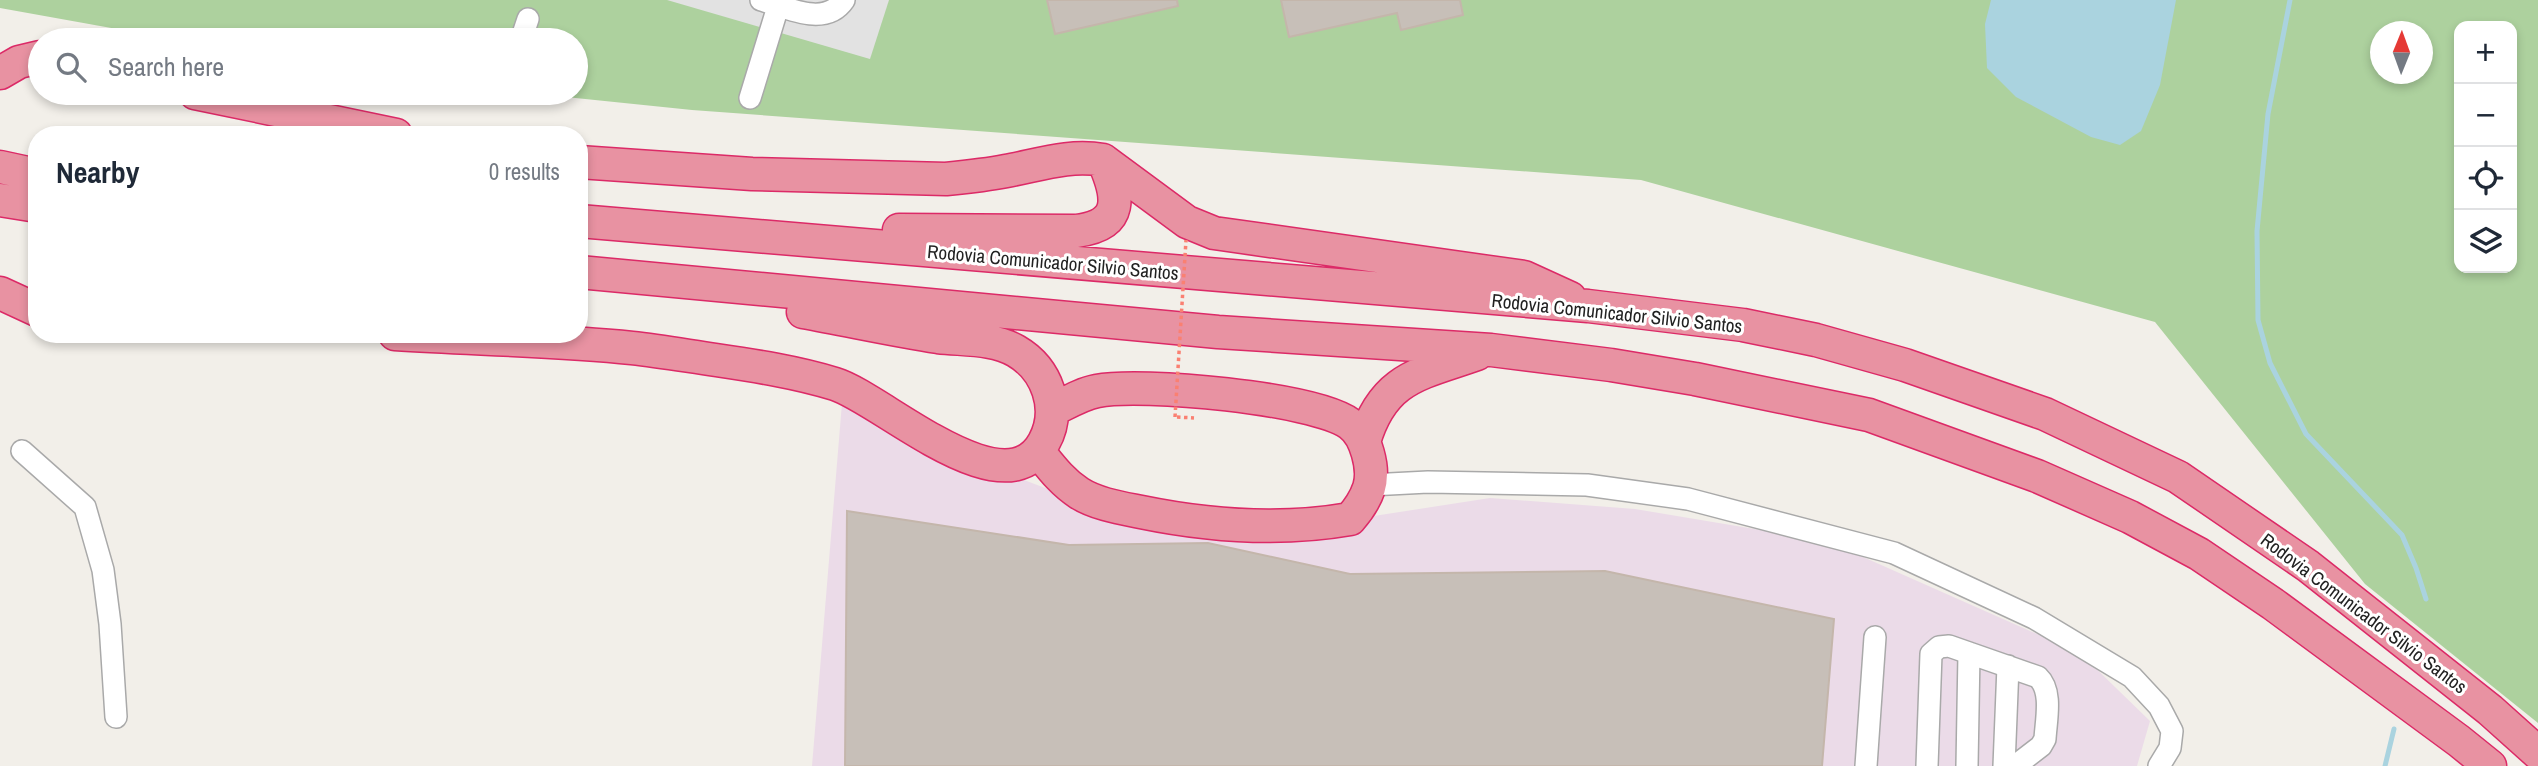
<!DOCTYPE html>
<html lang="en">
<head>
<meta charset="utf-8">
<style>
  :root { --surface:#fff; --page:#f6f6f7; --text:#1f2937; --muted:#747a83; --line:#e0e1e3 }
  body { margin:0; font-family:"Archivo Narrow",sans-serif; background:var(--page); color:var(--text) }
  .controls { position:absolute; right:21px; top:21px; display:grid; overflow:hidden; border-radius:14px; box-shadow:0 4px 10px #0003 }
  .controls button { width:63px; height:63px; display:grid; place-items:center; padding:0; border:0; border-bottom:2px solid var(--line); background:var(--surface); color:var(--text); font:35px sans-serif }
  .compass { position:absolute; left:2370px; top:21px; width:63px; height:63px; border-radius:50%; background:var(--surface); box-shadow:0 4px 10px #0003; rotate:1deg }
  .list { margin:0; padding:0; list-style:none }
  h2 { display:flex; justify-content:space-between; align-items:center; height:91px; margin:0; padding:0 28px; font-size:30px }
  h2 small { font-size:23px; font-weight:400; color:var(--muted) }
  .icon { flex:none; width:38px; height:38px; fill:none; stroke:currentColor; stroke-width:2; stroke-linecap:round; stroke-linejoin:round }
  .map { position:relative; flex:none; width:2538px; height:766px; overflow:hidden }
  .search { position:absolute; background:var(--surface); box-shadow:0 4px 10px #0003; left:28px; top:28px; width:560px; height:77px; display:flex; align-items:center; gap:18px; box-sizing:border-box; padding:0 24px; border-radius:38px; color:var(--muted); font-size:26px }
  .panel { position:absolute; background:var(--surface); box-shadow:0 4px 10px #0003; left:28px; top:126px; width:560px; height:217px; border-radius:28px }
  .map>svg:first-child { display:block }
  .industrial { fill:#ebdbe8 }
  .forest { fill:#add19e; fill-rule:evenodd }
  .parking { fill:#e2e2e2 }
  .water { fill:#aad3df }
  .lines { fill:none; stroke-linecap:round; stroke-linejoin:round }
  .stream { stroke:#aad3df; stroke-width:5 }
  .building { fill:#c7bfb8; stroke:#c4b6ab; stroke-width:2 }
  .minor-casing { stroke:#a9a9a9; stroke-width:24 }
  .highway-casing { stroke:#dc2a67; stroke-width:35 }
  .path { stroke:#fa8072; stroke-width:3.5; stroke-dasharray:3.5 3.5; stroke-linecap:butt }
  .minor { stroke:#fff; stroke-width:21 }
  .highway { stroke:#e892a2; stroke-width:32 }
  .path-bridge { stroke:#fa8072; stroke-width:3.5; stroke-dasharray:3.5 3.5; stroke-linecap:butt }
  .labels { text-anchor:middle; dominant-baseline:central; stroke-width:6; stroke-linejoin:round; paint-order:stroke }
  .street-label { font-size:19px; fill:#222; stroke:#fff }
</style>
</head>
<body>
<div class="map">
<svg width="2538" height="766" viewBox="0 0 2538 766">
  <rect width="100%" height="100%" fill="#f2efe9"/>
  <path class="industrial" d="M842 403 947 451 1117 515 1348 520 1490 498 1635 509 1827 541 2080 653 2150 721 2137 766H812Z"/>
  <path class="forest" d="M0 0H2538V723L2365 584 2155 322 1641 180 692 110 527 93H576V40H178L0 8ZM2459 26H2512V268H2459ZM2380 32H2422V74H2380Z"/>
  <path class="parking" d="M667 0H889L870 59Z"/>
  <path class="water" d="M1991 0H2176L2160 85 2141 131 2120 145 2091 137 2016 97 1987 68 1985 24Z"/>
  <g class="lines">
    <path class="stream" d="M2290 0 2268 114 2257 231 2258 320 2270 363 2306 434 2402 535 2416 568 2426 599
      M2385 766 2394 729"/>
  </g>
  <path class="building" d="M1047 0H1177L1178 6 1055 34Z
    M1281 0H1460L1463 15 1401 30 1397 13 1289 37Z
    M847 511 1069 545 1208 543 1350 574 1605 571 1834 619 1822 766H845Z"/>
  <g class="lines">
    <defs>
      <path id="minor" d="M761 0C786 7 825 28 844 0
        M522 37 528 19
        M750 98 780 0
        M22 451 85 507 103 570 110 624 116 717
        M1370 485 1428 482 1587 485 1688 499 1894 553 2034 618 2132 677 2159 706 2172 731 2170 748 2159 766
        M1866 766 1875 637
        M1927 766 1931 654 1939 647 1949 646 2038 677C2053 691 2046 720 2045 739L2041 746 2015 766
        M1967 766 1969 653
        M2004 766 2008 666"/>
      <path id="highway" d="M0 73 19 62 40 57
        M195 93 396 135
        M579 162 752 174 946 179C966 177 986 175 1006 171 1039 165 1069 154 1103 160L1187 222 1214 233 1524 277 1570 298
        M0 167 37 175
        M0 200 37 206
        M579 221 1588 306 1743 325 1816 340 1905 365 2045 414 2178 477 2308 566 2490 710 2538 753
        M899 230 1076 231C1125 225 1119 196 1103 160
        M579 272 1218 332 1491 350 1611 365 1695 379 1869 415 2037 476 2130 517 2199 554 2273 604 2459 741 2490 766
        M0 293 37 310
        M395 334C474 339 554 340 632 348 660 351 688 356 716 360 756 366 796 372 835 384 881 398 1005 514 1044 442 1062 409 1047 369 1016 351 994 338 963 340 938 337 893 330 848 320 803 312
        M1364 442C1383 377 1420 374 1477 354
        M1038 451C1051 467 1062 482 1079 493 1096 504 1121 508 1141 512 1209 526 1281 531 1350 519 1358 510 1365 500 1369 488 1375 469 1366 435 1350 424 1315 398 1141 382 1097 391 1081 394 1067 403 1053 410"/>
    </defs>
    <use href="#minor" class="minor-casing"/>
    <use href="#highway" class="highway-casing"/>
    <path class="path" d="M1177 417 1194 418"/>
    <use href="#minor" class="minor"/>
    <use href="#highway" class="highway"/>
    <path class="path-bridge" d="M1175 417 1186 240"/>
  </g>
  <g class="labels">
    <g class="street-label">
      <text transform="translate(1053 262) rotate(5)">Rodovia Comunicador Silvio Santos</text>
      <text transform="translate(1617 313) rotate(6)">Rodovia Comunicador Silvio Santos</text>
      <text transform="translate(2364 613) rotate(37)">Rodovia Comunicador Silvio Santos</text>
    </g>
  </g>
</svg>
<div class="controls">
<button>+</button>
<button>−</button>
<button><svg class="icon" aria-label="locate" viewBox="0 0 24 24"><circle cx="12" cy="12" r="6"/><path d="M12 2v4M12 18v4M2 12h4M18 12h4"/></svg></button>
<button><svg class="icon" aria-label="layers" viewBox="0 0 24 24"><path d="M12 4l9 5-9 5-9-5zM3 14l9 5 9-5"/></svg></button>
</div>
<svg class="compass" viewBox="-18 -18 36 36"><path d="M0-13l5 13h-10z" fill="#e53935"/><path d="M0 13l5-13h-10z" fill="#747a83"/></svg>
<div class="search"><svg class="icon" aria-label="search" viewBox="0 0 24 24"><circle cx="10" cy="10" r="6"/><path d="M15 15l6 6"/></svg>Search here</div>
<section class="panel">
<h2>Nearby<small>0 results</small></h2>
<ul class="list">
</ul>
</section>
</div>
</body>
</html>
